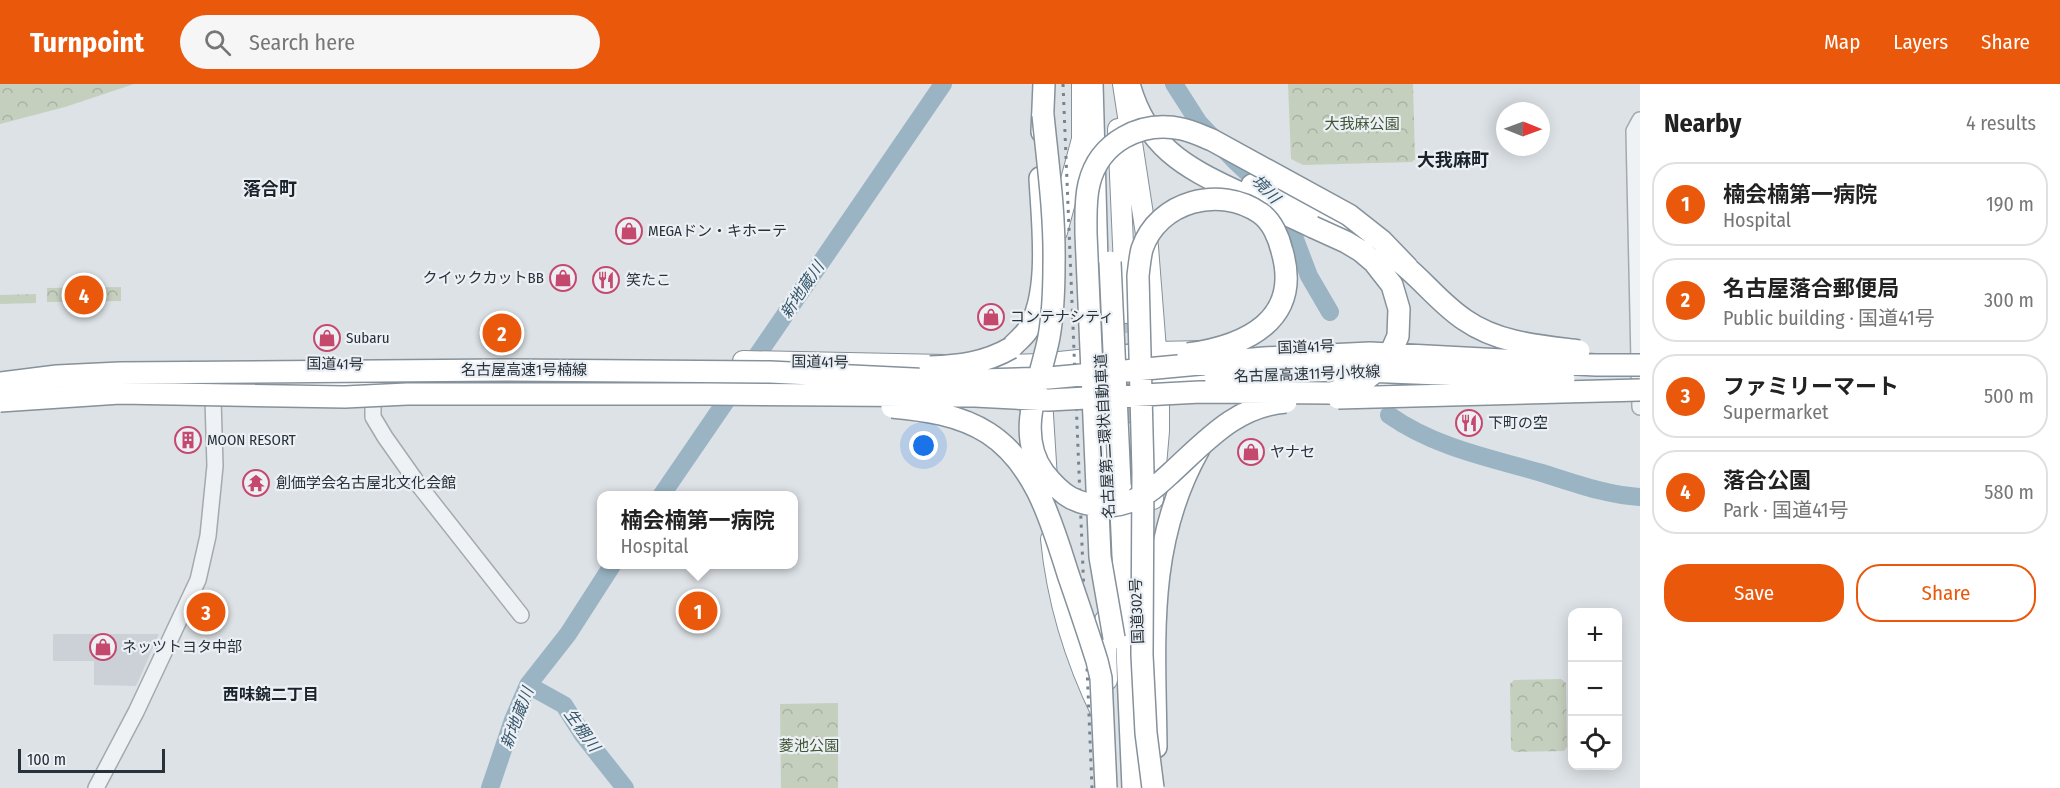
<!DOCTYPE html>
<html lang="en">
<head>
<meta charset="utf-8">
<style>
  :root { --surface:#fff; --page:#f6f6f6; --text:#222; --muted:#767676; --line:#e0e0e0; --accent:#ea580c }
  body { margin:0; font-family:"Fira Sans Condensed","Noto Sans JP",sans-serif; background:var(--page); color:var(--text) }
  .controls { position:absolute; right:18px; bottom:18px; display:grid; overflow:hidden; border-radius:12px; box-shadow:0 3px 15px #0003 }
  .controls button { width:54px; height:54px; display:grid; place-items:center; padding:0; border:0; border-bottom:2px solid var(--line); background:var(--surface); color:var(--text); font:30px sans-serif }
  .compass { position:absolute; left:1496px; top:18px; width:54px; height:54px; border-radius:50%; background:var(--surface); box-shadow:0 3px 15px #0003; rotate:91deg }
  .scale { position:absolute; left:18px; bottom:15px; width:147px; box-sizing:border-box; padding-left:6px; border:3px solid #27323b; border-top:0; font-size:16px; line-height:21px; white-space:nowrap; color:#27323b; -webkit-text-stroke:4px #ecf0f4; paint-order:stroke }
  .you { position:absolute; left:924px; top:362px; width:21px; height:21px; margin:-15px; border:4px solid #fff; border-radius:50%; background:#1a73e8; box-shadow:0 0 0 9px #1a73e833 }
  .badge { display:grid; place-items:center; width:39px; height:39px; border-radius:50%; background:var(--accent); color:#fff; font-size:20px; font-weight:700 }
  .pin { position:absolute; translate:-50% -50%; border:3px solid #fff; box-shadow:0 2px 6px #0006 }
  .popup { position:absolute; left:597px; top:407px; width:201px; height:78px; box-sizing:border-box; display:grid; place-content:center; border-radius:12px; background:var(--surface); filter:drop-shadow(0 2px 4px #0005); font-size:20px; white-space:nowrap; color:var(--muted) }
  .popup b { font-size:22px; color:var(--text) }
  .popup::after { content:''; position:absolute; left:50%; top:100%; margin-left:-12px; border:12px solid transparent; border-top-color:var(--surface) }
  .list { margin:0; padding:0; list-style:none }
  h2 { display:flex; justify-content:space-between; align-items:center; height:78px; margin:0; padding:0 24px; font-size:26px }
  h2 small { font-size:20px; font-weight:400; color:var(--muted) }
  .list li { display:grid; grid-template-columns:39px 1fr auto; gap:18px; align-items:center; box-sizing:border-box; height:84px; margin:0 12px 12px; padding:0 12px; border:2px solid var(--line); border-radius:24px }
  .list b { display:block; font-size:22px; white-space:nowrap }
  .list p { margin:0; font-size:20px; white-space:nowrap; color:var(--muted) }
  .list em { font-size:20px; font-style:normal; color:var(--muted) }
  .actions { display:flex; gap:12px; padding:18px 24px }
  .actions a { flex:1; padding:14px 0; border:2px solid var(--accent); border-radius:24px; text-align:center; font-size:21px; color:var(--accent) }
  .actions .main { background:var(--accent); color:#fff }
  .icon { flex:none; width:33px; height:33px; fill:none; stroke:currentColor; stroke-width:2; stroke-linecap:round; stroke-linejoin:round }
  .map { position:relative; flex:none; width:1640px; height:704px; overflow:hidden }
  header { display:flex; align-items:center; gap:36px; box-sizing:border-box; height:84px; padding:0 30px; background:var(--accent); color:#fff }
  header strong { font-size:28px }
  nav { display:flex; gap:33px; margin-inline-start:auto; font-size:21px }
  .search { width:420px; height:54px; background:var(--page); display:flex; align-items:center; gap:15px; box-sizing:border-box; padding:0 21px; border-radius:33px; color:var(--muted); font-size:22px }
  main { display:flex }
  aside { flex:1; background:var(--surface) }
  .map>svg:first-child { display:block }
  .built { fill:#cbd1d7 }
  .park { fill:url(#park-crowns) }
  .lines { fill:none; stroke-linecap:round; stroke-linejoin:round }
  .river { stroke:#9ab4c4; stroke-width:18 }
  .trunk-tunnel { stroke:#b9bfc4; stroke-width:20; stroke-dasharray:20 10; stroke-linecap:butt }
  .tertiary-casing { stroke:#a3aaaf; stroke-width:18 }
  .trunk-casing { stroke:#85919b; stroke-width:22 }
  .motorway-casing { stroke:#85919b; stroke-width:24 }
  .tertiary { stroke:#eff2f4; stroke-width:15 }
  .trunk { stroke:#fff; stroke-width:20 }
  .motorway { stroke:#fff; stroke-width:21 }
  .rail { stroke:#77838e; stroke-width:3; stroke-dasharray:3 6; stroke-linecap:butt }
  .motorway-bridge-casing { stroke:#85919b; stroke-width:24; stroke-linecap:butt }
  .motorway-bridge { stroke:#fff; stroke-width:21 }
  .labels { text-anchor:middle; dominant-baseline:central; stroke-width:4.5; stroke-linejoin:round; paint-order:stroke }
  .park-label { font-size:15px; fill:#405636; stroke:#ecf0f4 }
  .poi-label { font-size:15px; fill:#27323b; stroke:#ecf0f4; text-anchor:start }
  .street-label { font-size:15px; fill:#27323b; stroke:#ecf0f4 }
  .water-label { font-size:16px; font-style:italic; fill:#34566c; stroke:#ecf0f4 }
  .neighbourhood-label { font-size:16px; font-weight:bold; fill:#1a232c; stroke:#ecf0f4 }
  .quarter-label { font-size:18px; font-weight:bold; fill:#1a232c; stroke:#ecf0f4 }
</style>
</head>
<body>
<header>
<strong>Turnpoint</strong>
<div class="search"><svg class="icon" aria-label="search" viewBox="0 0 24 24"><circle cx="10" cy="10" r="6"/><path d="M15 15l6 6"/></svg>Search here</div>
<nav><a>Map</a><a>Layers</a><a>Share</a></nav>
</header>
<main>
<div class="map">
<svg width="1640" height="704" viewBox="0 0 1640 704">
  <defs>
    <pattern id="park-crowns" width="20" height="18" patternUnits="userSpaceOnUse" patternTransform="scale(1.5)"><rect width="20" height="18" fill="#c5cfbe"/><path d="M2 6a3 3 0 1 1 6 0M12 15a3 3 0 1 1 6 0" fill="none" stroke="#a9b2a4"/></pattern>
  </defs>
  <rect width="100%" height="100%" fill="#dde2e6"/>
  <path class="built" d="M53 550H159L136 602 94 601V577H53Z"/>
  <path class="park" d="M0 0H134L65 23 0 40Z
    M1288 0H1413L1415 75 1412 78 1303 81 1291 75Z
    M121 203V217L47 218V204Z
    M36 210V219L0 220V211Z
    M1561 595 1566 599 1567 663 1564 667 1515 668 1511 665 1510 600 1514 596Z
    M838 619V704H781L780 620Z"/>
  <g class="lines">
    <path class="river" d="M1174 0 1199 39 1236 78 1282 121 1309 192 1330 228
      M1389 331C1434 363 1490 374 1542 389 1574 399 1606 411 1640 413
      M661 412 943 0
      M528 601 564 621 583 651 625 704
      M490 704 513 636 528 601 568 550 613 480"/>
    <path class="trunk-tunnel" d="M1126 229 1131 349"/>
    <defs>
      <path id="tertiary" d="M1640 36 1634 47 1640 323
        M373 316V333L385 353 421 404 521 531
        M96 704 136 628 198 496 208 452 215 382 213 315"/>
      <path id="trunk" d="M1123 0 1148 163 1159 304V347L1153 415
        M1118 45 1126 229
        M1057 148 1082 55V0
        M743 277 945 281
        M974 282 1040 280 1156 268 1205 267
        M1154 293H1182L1212 302
        M1041 299 1047 395
        M1352 299H1413
        M1131 349 1133 427
        M1051 455C1057 516 1075 575 1102 630
        M1105 536 1107 596"/>
      <path id="motorway" d="M1092 0 1097 178
        M1129 0C1146 62 1184 83 1238 108 1263 120 1288 131 1313 143
        M1042 48 1044 0
        M1252 101 1288 114 1341 138
        M1011 264C1016 258 1023 253 1027 247 1052 212 1042 136 1040 94
        M144 300 391 299 427 292
        M1120 402 1133 704
        M1156 663C1155 558 1145 460 1199 365"/>
    </defs>
    <use href="#tertiary" class="tertiary-casing"/>
    <use href="#trunk" class="trunk-casing"/>
    <use href="#motorway" class="motorway-casing"/>
    <use href="#tertiary" class="tertiary"/>
    <use href="#trunk" class="trunk"/>
    <use href="#motorway" class="motorway"/>
    <path class="rail" d="M1063 0 1092 704"/>
    <defs>
      <path id="motorway-bridge" d="M1043 31C1048 81 1055 131 1054 181 1054 205 1053 230 1049 253 1041 296 1014 349 1044 389 1052 399 1060 408 1071 414 1091 424 1115 425 1136 415 1150 409 1161 398 1172 388 1207 356 1236 322 1286 318
        M1396 175C1421 193 1439 219 1465 236 1498 259 1540 262 1579 267
        M1110 178 1120 401
        M930 283C959 282 985 279 1011 264
        M1215 293 1278 288 1340 286 1564 295
        M0 299 57 292 120 289 504 286 770 288 934 296H981L1049 294 1264 274 1370 269 1596 281H1640
        M1338 314 1640 306
        M0 317 120 309 345 313 407 310H707L975 312 1049 316 1200 308 1331 309 1360 300 1380 284 1391 268 1398 252 1399 225 1392 201 1374 178 1361 167 1346 158 1313 143
        M892 323C925 326 960 331 988 349 1036 380 1052 440 1068 490 1078 519 1088 548 1097 577L1101 594 1106 704
        M1114 554 1100 473 1086 150C1086 133 1085 116 1089 100 1099 58 1141 36 1182 45 1192 47 1202 52 1212 56L1349 131 1382 157 1408 184
        M1153 704 1146 649 1142 571 1143 388 1138 192C1139 183 1140 173 1142 165 1158 117 1220 101 1260 129 1272 137 1279 154 1282 167 1302 236 1246 262 1188 270"/>
    </defs>
    <use href="#motorway-bridge" class="motorway-bridge-casing"/>
    <use href="#motorway-bridge" class="motorway-bridge"/>
  </g>
  <defs>
    <symbol id="shop-ring" viewBox="-11 -11 22 22"><circle r="9.5" fill="#ecf0f4" stroke="#c5486d" stroke-width="1.5"/><path d="M-5-2.5h2.3a2.7 3.5 0 0 1 5.4 0H5L5.5 6h-11ZM-1.5-2.5h3a1.5 2.3 0 0 0-3 0Z" fill="#c5486d"/></symbol>
    <symbol id="restaurant-ring" viewBox="-11 -11 22 22"><circle r="9.5" fill="#ecf0f4" stroke="#c5486d" stroke-width="1.5"/><path d="M-5-6h1v4h1v-4h1v4h1v-4h1v5L-1.5 .5V6h-2V.5L-5-1ZM5-6V6H3V1.5H1.5Q1.5-4 5-6Z" fill="#c5486d"/></symbol>
    <symbol id="building-ring" viewBox="-11 -11 22 22"><circle r="9.5" fill="#ecf0f4" stroke="#c5486d" stroke-width="1.5"/><path d="M-4-6H4V6H1V3H-1V6H-4ZM-2.5-4.3h1.7v1.8h-1.7ZM.8-4.3h1.7v1.8H.8ZM-2.5-1h1.7V.8h-1.7ZM.8-1h1.7V.8H.8Z" fill="#c5486d"/></symbol>
    <symbol id="temple-ring" viewBox="-11 -11 22 22"><circle r="9.5" fill="#ecf0f4" stroke="#c5486d" stroke-width="1.5"/><path d="M0-6L5-2H3V0L6.5 2.5H4V6H1.5V3h-3V6H-4V2.5H-6.5L-3 0V-2H-5Z" fill="#c5486d"/></symbol>
  </defs>
  <g fill-rule="evenodd">
    <use href="#shop-ring" x="614" y="132" width="30" height="30"/>
    <use href="#shop-ring" x="548" y="179" width="30" height="30"/>
    <use href="#restaurant-ring" x="591" y="181" width="30" height="30"/>
    <use href="#shop-ring" x="976" y="218" width="30" height="30"/>
    <use href="#shop-ring" x="312" y="239" width="30" height="30"/>
    <use href="#restaurant-ring" x="1454" y="324" width="30" height="30"/>
    <use href="#building-ring" x="173" y="341" width="30" height="30"/>
    <use href="#shop-ring" x="1236" y="353" width="30" height="30"/>
    <use href="#temple-ring" x="241" y="384" width="30" height="30"/>
    <use href="#shop-ring" x="88" y="548" width="30" height="30"/>
  </g>
  <g class="labels">
    <g class="park-label">
      <text x="1362" y="40">大我麻公園</text>
      <text x="809" y="662">菱池公園</text>
    </g>
    <g class="poi-label">
      <text x="648" y="147">MEGAドン・キホーテ</text>
      <text x="544" y="194" text-anchor="end">クイックカットBB</text>
      <text x="626" y="196">笑たこ</text>
      <text x="1010" y="233">コンテナシティ</text>
      <text x="346" y="254">Subaru</text>
      <text x="1488" y="339">下町の空</text>
      <text x="207" y="356">MOON RESORT</text>
      <text x="1270" y="368">ヤナセ</text>
      <text x="276" y="399">創価学会名古屋北文化会館</text>
      <text x="122" y="563">ネッツトヨタ中部</text>
    </g>
    <g class="street-label">
      <text transform="translate(1306 263) rotate(-2)">国道41号</text>
      <text transform="translate(820 278) rotate(1)">国道41号</text>
      <text transform="translate(335 280) rotate(1)">国道41号</text>
      <text x="524" y="286">名古屋高速1号楠線</text>
      <text transform="translate(1307 290) rotate(-2)">名古屋高速11号小牧線</text>
      <text transform="translate(1105 352) rotate(-93)">名古屋第二環状自動車道</text>
      <text transform="translate(1137 527) rotate(-92)">国道302号</text>
    </g>
    <g class="water-label">
      <text transform="translate(1266 105) rotate(45)">境川</text>
      <text transform="translate(802 206) rotate(-56)">新地蔵川</text>
      <text transform="translate(517 634) rotate(-69)">新地蔵川</text>
      <text transform="translate(582 646) rotate(54)">生棚川</text>
    </g>
    <g class="neighbourhood-label">
      <text x="271" y="610">西味鋺二丁目</text>
    </g>
    <g class="quarter-label">
      <text x="1453" y="76">大我麻町</text>
      <text x="270" y="105">落合町</text>
    </g>
  </g>
</svg>
<div class="controls">
<button>+</button>
<button>−</button>
<button><svg class="icon" aria-label="locate" viewBox="0 0 24 24"><circle cx="12" cy="12" r="6"/><path d="M12 2v4M12 18v4M2 12h4M18 12h4"/></svg></button>
</div>
<svg class="compass" viewBox="-18 -18 36 36"><path d="M0-13l5 13h-10z" fill="#e53935"/><path d="M0 13l5-13h-10z" fill="#767676"/></svg>
<div class="scale">100 m</div>
<div class="you"></div>
<div class="pin badge" style="left:698px;top:527px">1</div>
<div class="popup"><b>楠会楠第一病院</b>Hospital</div>
<div class="pin badge" style="left:502px;top:249px">2</div>
<div class="pin badge" style="left:206px;top:528px">3</div>
<div class="pin badge" style="left:84px;top:211px">4</div>
</div>
<aside>
<h2>Nearby<small>4 results</small></h2>
<ul class="list">
<li><span class="badge">1</span><div><b>楠会楠第一病院</b><p>Hospital</p></div><em>190 m</em></li>
<li><span class="badge">2</span><div><b>名古屋落合郵便局</b><p>Public building · 国道41号</p></div><em>300 m</em></li>
<li><span class="badge">3</span><div><b>ファミリーマート</b><p>Supermarket</p></div><em>500 m</em></li>
<li><span class="badge">4</span><div><b>落合公園</b><p>Park · 国道41号</p></div><em>580 m</em></li>
</ul>
<div class="actions"><a class="main">Save</a><a>Share</a></div>
</aside>
</main>
</body>
</html>
